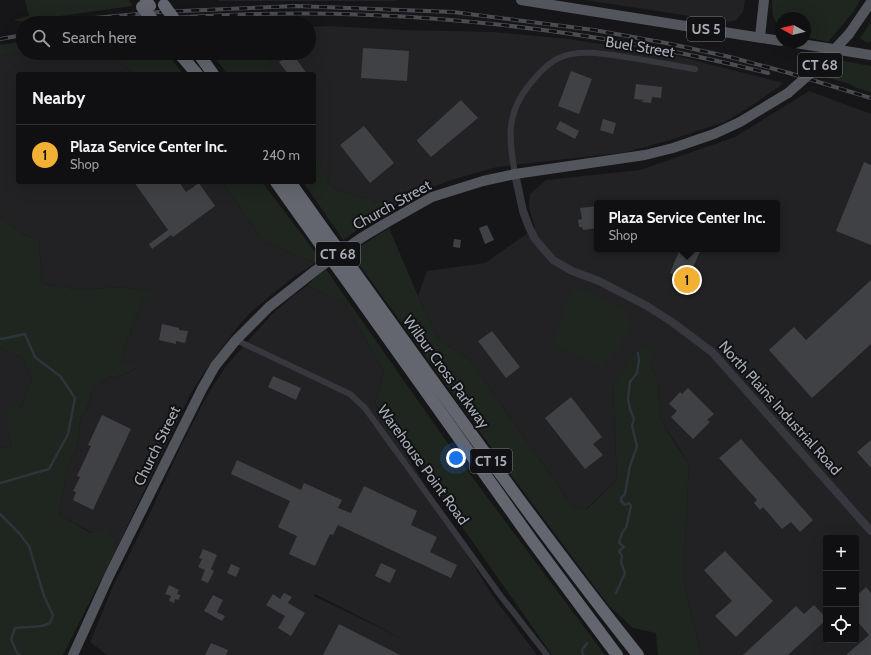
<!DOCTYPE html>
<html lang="en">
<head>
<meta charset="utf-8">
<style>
  :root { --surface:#101012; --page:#19191b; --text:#f1f3f6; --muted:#9c9d9f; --line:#303032; --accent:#f2b134 }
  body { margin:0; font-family:Cabin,sans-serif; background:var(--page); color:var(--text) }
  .controls { position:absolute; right:12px; bottom:12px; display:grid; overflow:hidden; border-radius:4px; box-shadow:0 4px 16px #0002 }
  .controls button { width:36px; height:36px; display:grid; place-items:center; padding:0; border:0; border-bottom:1px solid var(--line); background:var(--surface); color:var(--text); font:20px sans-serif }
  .compass { position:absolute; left:775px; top:12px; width:36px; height:36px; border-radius:50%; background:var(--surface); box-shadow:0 4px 16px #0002; rotate:278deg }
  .you { position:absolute; left:456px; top:458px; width:14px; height:14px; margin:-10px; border:3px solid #fff; border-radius:50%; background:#1a73e8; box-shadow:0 0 0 6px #1a73e833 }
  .badge { display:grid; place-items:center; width:26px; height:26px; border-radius:50%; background:var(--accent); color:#111; font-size:13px; font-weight:700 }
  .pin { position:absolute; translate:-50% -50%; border:2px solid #fff; box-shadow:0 1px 4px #0006 }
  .popup { position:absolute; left:594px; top:200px; width:186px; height:52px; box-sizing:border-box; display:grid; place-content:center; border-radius:4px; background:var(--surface); filter:drop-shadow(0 1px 3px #0005); font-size:13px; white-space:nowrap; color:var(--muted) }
  .popup b { font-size:15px; color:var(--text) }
  .popup::after { content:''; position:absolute; left:50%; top:100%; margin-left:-8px; border:8px solid transparent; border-top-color:var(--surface) }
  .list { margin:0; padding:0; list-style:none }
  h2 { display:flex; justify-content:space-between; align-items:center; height:52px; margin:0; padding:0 16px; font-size:17px }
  h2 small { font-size:13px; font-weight:400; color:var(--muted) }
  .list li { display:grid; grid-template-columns:26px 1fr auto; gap:12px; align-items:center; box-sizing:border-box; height:60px; padding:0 16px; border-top:1px solid var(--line) }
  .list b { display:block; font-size:15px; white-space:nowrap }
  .list p { margin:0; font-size:13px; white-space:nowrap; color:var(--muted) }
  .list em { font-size:13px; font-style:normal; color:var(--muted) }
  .icon { flex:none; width:22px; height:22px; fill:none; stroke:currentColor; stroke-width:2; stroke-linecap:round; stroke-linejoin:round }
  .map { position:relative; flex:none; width:871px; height:655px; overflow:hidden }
  .search { position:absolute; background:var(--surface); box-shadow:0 4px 16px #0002; left:16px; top:16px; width:300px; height:44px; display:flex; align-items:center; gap:10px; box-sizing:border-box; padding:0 14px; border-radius:22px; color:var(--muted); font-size:15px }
  .panel { position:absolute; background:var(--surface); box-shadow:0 4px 16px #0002; left:16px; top:72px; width:300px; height:112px; border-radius:4px }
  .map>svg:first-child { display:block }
  .built { fill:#222225; fill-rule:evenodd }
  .green { fill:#1e261f }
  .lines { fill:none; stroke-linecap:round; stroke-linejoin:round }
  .stream { stroke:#2c353c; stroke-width:2.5 }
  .building { fill:#404145 }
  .minor { stroke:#37383d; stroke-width:6 }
  .tertiary { stroke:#37383d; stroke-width:8 }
  .primary { stroke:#53555c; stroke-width:10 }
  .motorway { stroke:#63666e; stroke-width:12 }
  .rail-casing { stroke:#4a4c52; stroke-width:4 }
  .rail { stroke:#111113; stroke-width:2.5; stroke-dasharray:8; stroke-linecap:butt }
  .primary-bridge { stroke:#53555c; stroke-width:10 }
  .motorway-bridge { stroke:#63666e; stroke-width:12 }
  .labels { text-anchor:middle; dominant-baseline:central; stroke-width:4; stroke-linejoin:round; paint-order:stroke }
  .shield { fill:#111113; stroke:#7b7e86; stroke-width:1 }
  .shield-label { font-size:14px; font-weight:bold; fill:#a8adb8 }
  .street-label { font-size:15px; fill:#a8adb8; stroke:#111113 }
</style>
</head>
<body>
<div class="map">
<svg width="871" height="655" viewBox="0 0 871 655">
  <rect width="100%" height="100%" fill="#161618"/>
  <path class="built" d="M218 0H396V1H219Z
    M585 0H745L743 12 736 20 729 22Z
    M328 26 404 30 494 32 569 39 681 57 784 83 756 103 725 122 670 140 627 152 497 167 451 180 422 191 393 206 333 189 314 151V74H276L270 63 271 53H309V27Z
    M28 53H70L117 60 133 74H18V182H223L263 241 315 263 291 279 251 312 239 325 205 371 190 395 115 552V545L59 515 67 468 77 447 81 417 86 410 93 388 110 377 123 375 137 368 122 361V355L143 298 152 291H148L120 287 82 290 42 284 39 241 23 234 0 217V55Z
    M809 91 871 114V655H701L683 578 689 464 660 419 658 383 650 364 613 385 617 480 585 510 573 507 469 359 438 339 418 296 427 271 485 263 535 228 529 208 530 194 546 180 640 170 735 137ZM597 203H777V249H597ZM826 538H856V640H826Z
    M307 286 344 302 384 372 375 403 492 595 537 655H107L90 642 113 586 150 513 180 448 206 397 226 366 271 315 294 295ZM315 594 405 640 314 596Z
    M0 348 22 357 32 378 21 408 7 430 12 446 0 448Z"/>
  <path class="green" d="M25 0H129L133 6 52 17 25 22 13 20 29 16Z
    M772 0H860L854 11 828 42 805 37V18H781V30L776 26V22L773 16Z
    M871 22V41L868 43 860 38Z
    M23 41V53H28L0 55V45Z
    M70 53H167L183 74H133L117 60Z
    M212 53H271L270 63 276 74H227Z
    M838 60 871 66V92L856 88 850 84 822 76Z
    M314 151 333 189 393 206 343 240 303 182H314Z
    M223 182H262L310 245 319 258 315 263 263 241Z
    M0 217 23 234 39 241 42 284 82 290 120 287 148 291H152L150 297 143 298 122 355V361L138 367 123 375 110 377 93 388 86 410 81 417 77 447 67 468 59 515 91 533 107 531C114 538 115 542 115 552L63 655H0V448L12 446 7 430 8 409 21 408 32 378 22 357 0 348Z
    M389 228 418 296 438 339 469 359 573 507 586 510 617 480 613 385 640 346 655 351 650 364 658 383 660 419 676 445 689 464 683 578 701 655H658L656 633 633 628 609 606 511 475 356 260 355 250Z
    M325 268 461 462 605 655H552L375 403 384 372 344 302 307 286Z
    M586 289 627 312 631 325 618 349 600 367 552 344 571 292Z"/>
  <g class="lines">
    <path class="stream" d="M0 338 2 339 25 334 35 357 61 377 75 398 68 434 49 469 0 483
      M0 514 19 533 29 546 44 596 53 615 50 623 42 626 15 628 11 639 17 653 20 655
      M616 593 625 573 621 562 622 556 619 551 624 547 619 543 622 533 626 528 631 506 629 503 625 505 621 501V498L625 494 630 466 637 446 632 426 634 419 630 409 628 399 630 382 637 373 639 361 638 353
      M583 655 582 650 587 643"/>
  </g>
  <path class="building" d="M363 48 409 51 407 81 361 78Z
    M292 53 307 74H288L279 62Z
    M571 71 592 79 579 114 558 106Z
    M636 84 662 87 661 98 652 97 651 103 642 102 643 100 634 99Z
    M461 100 478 118 431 157 417 141V140Z
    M603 119 616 123 613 134 600 130Z
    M560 121 579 131 575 139 556 129Z
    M364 126 394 163 370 183 340 145Z
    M864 162 871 165V245L836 231Z
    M134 182H179L186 192 199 183 215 206 173 237 171 235 152 249 149 244 168 230Z
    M597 206V228L583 230 582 227H579L578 220 582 219 580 208Z
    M487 225 488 227 494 240 485 244 479 228Z
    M454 239 461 240 460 248 453 247Z
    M680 249H701L686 283 677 279 678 277 670 273Z
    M871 280V344L812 398 769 350 794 327 806 340Z
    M162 324 179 328V330L188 331 185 343 176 341V344L159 340Z
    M492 331 520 367 506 378 478 341Z
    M273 376 301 388 296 400 268 387Z
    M688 388 714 414 707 420 710 422 693 439 671 417 677 411 669 404 680 392 682 394Z
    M571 397 602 437 593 444 603 455 585 469 545 418Z
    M102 415 131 429 93 510 73 500 76 492 73 491 80 477 77 476 91 446 88 445Z
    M741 439 813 520 800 532 791 522 782 529 763 507 760 510 754 503 757 500 719 458Z
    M871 440V468L857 452Z
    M237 460 301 490 304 483 342 500 338 508 351 513 364 486 417 511 411 525 437 537 430 552 457 565 451 578 338 525 333 535 330 534 315 566 289 554 297 536 278 527 290 501 231 474Z
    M203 549 217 555 211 569 214 571 208 583 201 580 205 570 198 567 202 559 199 558Z
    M725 551 773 601 736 637 715 616 732 601 704 570Z
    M381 563 396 570 390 583 375 576Z
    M231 564 240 568 236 577 227 573Z
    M169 585 179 590 177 594 181 595 178 600 175 599 174 603 169 601 171 596 165 594Z
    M866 587 871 593V655H846L869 635 856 620V596Z
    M284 593 292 597 288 603 305 613 291 636 278 628 285 616 266 605 273 594 280 599Z
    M213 595 223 600 217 612 225 616 222 621 204 611Z
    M814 605 826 618V620L788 655H743L796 606 804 614Z
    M339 624 400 655H323Z
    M211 643 228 650 226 655H205Z"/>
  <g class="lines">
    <path class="minor" d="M515 174C509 139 505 114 530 84 538 74 548 63 559 58 582 47 614 56 638 59 657 62 676 66 695 69
      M236 340 350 394 365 408 500 595 547 655"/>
    <path class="tertiary" d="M515 174 523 211 529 227 535 239 553 260 572 271 599 281 647 306 672 322 712 352 871 531"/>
    <path class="primary" d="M521 0 781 41
      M849 34 871 2
      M760 37 764 0
      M789 42 871 55
      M73 655 109 576 202 389 215 366 236 340 269 307 316 270 361 238 386 223 432 197 483 181 515 174 645 155 673 148 714 134 740 122 788 93"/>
    <path class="motorway" d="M146 0 150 6
      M179 53 197 74
      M198 53 213 74
      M276 182 323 248
      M290 182 332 241
      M349 264C444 396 537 528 638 655
      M340 271 533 542 617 655"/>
    <defs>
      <path id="rail" d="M64 23 94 18 160 12 296 6 453 12 594 30 666 43 730 57 789 73 871 98
        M118 23C335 0 556 20 768 73
        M0 39 23 35"/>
    </defs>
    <use href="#rail" class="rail-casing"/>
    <use href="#rail" class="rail"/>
    <path class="primary-bridge" d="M788 93 821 64 849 34"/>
    <path class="motorway-bridge" d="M164 5 177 23
      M142 7 155 23
      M332 241 349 264
      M323 248 340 271"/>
  </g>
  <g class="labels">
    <g class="shield">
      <rect x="687" y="17" width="38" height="24" rx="3"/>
      <rect x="798" y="53" width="44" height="24" rx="3"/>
      <rect x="316" y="242" width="44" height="24" rx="3"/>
      <rect x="470" y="449" width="42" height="24" rx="3"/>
    </g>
    <g class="shield-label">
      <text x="706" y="29">US 5</text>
      <text x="820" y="65">CT 68</text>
      <text x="338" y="254">CT 68</text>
      <text x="491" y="461">CT 15</text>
    </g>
    <g class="street-label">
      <text transform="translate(640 47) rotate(9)">Buel Street</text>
      <text transform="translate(392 205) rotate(-29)">Church Street</text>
      <text transform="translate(446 372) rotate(54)">Wilbur Cross Parkway</text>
      <text transform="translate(780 408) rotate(48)">North Plains Industrial Road</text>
      <text transform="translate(157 446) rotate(-64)">Church Street</text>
      <text transform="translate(423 465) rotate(54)">Warehouse Point Road</text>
    </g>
  </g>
</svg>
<div class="controls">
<button>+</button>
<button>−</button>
<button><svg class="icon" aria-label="locate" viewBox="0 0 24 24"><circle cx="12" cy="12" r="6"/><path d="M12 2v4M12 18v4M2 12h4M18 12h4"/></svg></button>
</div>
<svg class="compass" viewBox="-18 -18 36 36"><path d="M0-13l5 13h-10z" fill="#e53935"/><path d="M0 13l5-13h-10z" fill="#9c9d9f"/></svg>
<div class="you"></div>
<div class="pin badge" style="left:687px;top:280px">1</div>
<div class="popup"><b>Plaza Service Center Inc.</b>Shop</div>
<div class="search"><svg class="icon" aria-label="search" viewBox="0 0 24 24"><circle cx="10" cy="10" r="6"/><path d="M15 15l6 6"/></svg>Search here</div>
<section class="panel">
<h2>Nearby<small></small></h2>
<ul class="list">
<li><span class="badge">1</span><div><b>Plaza Service Center Inc.</b><p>Shop</p></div><em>240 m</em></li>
</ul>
</section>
</div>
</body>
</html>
